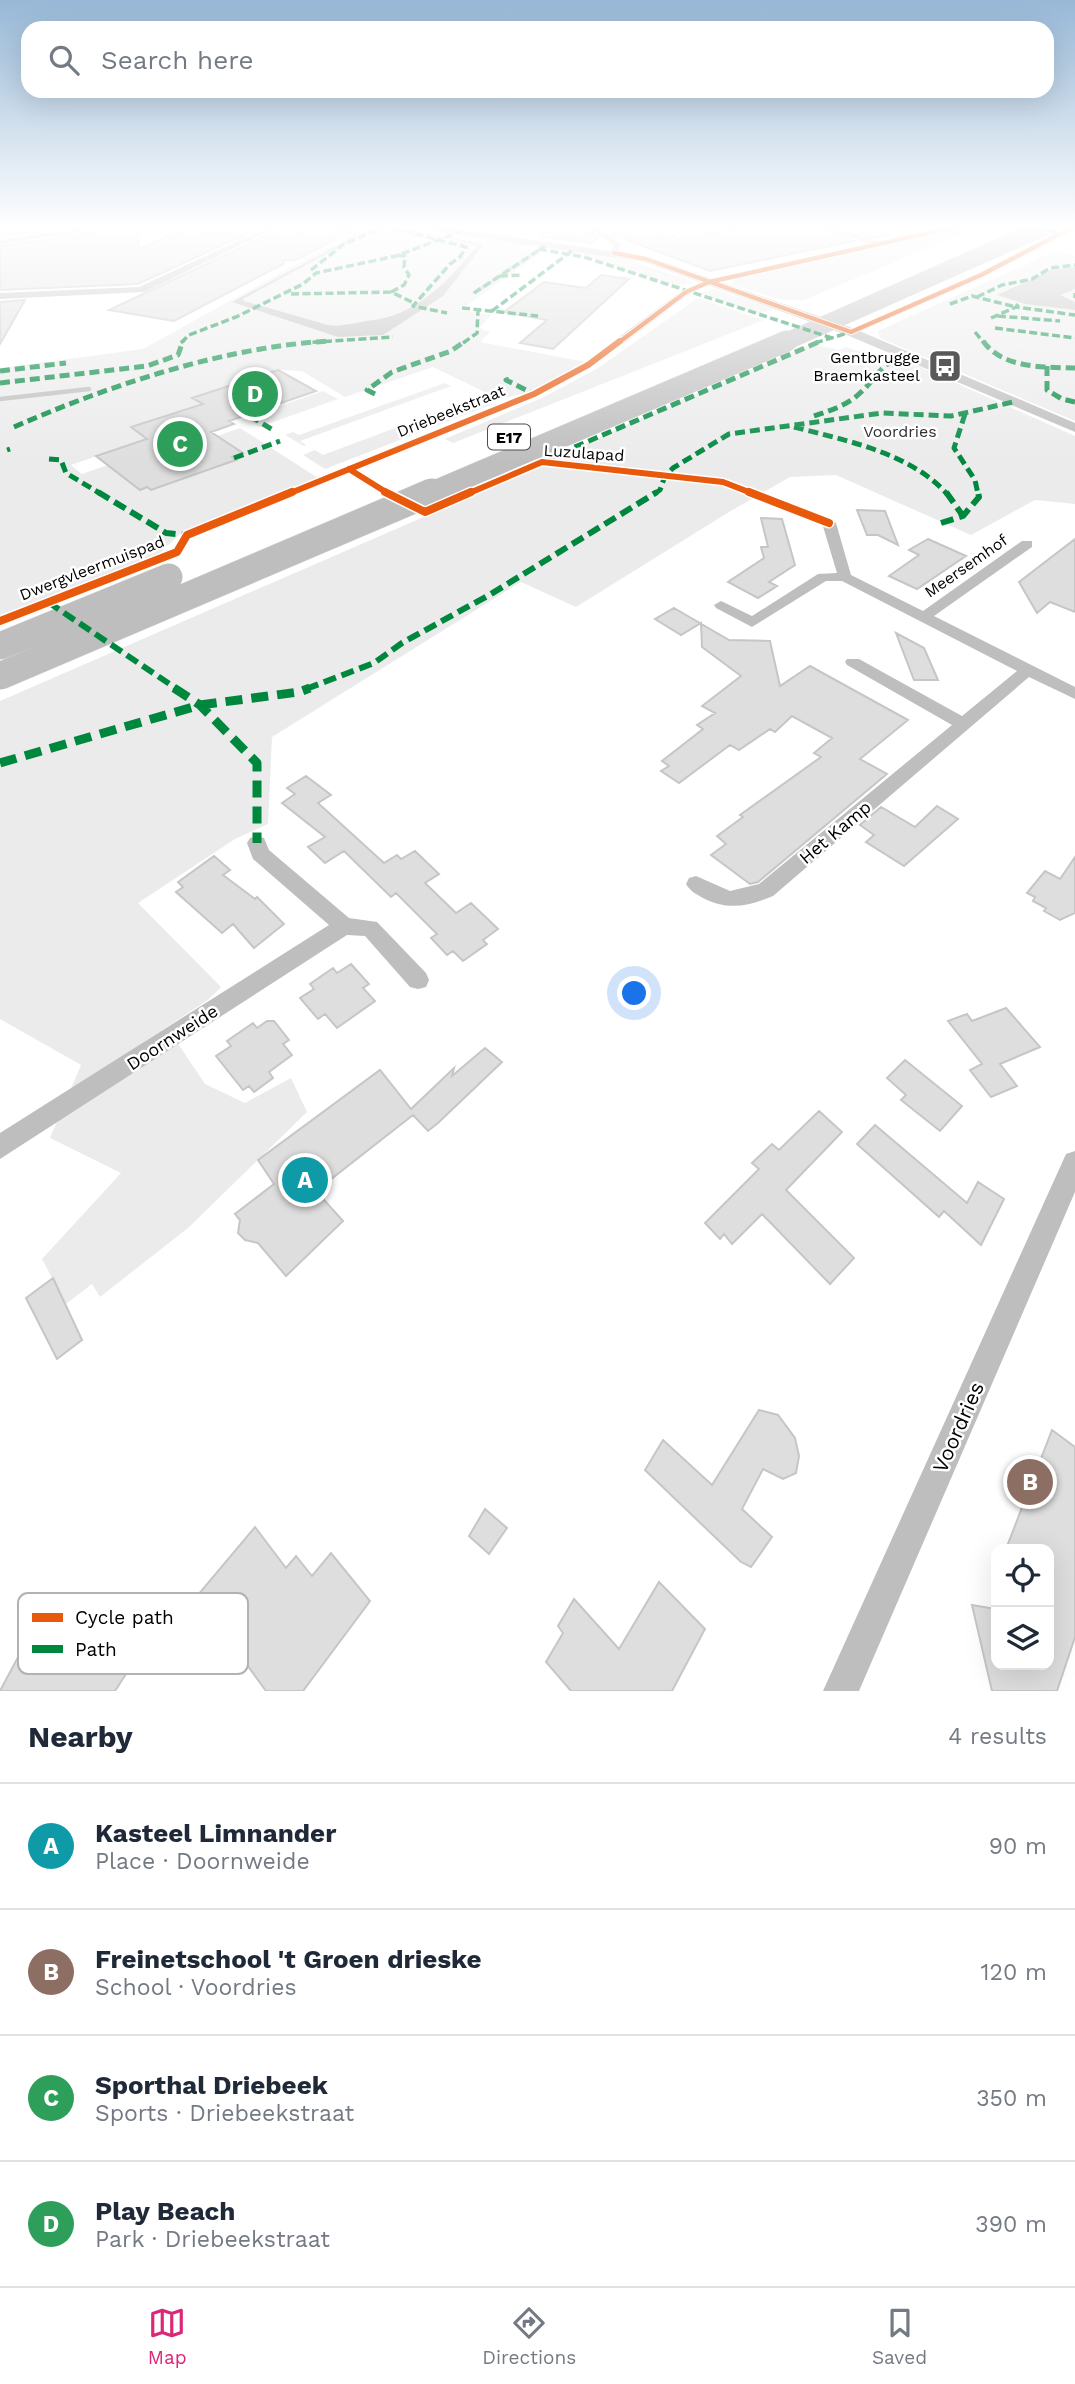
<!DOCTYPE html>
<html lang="en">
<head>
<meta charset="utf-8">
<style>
  :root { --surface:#fff; --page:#f2f2f3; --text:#1f2937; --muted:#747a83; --line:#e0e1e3; --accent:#db2777 }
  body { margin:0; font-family:"Work Sans",sans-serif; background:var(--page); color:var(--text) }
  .controls { position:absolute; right:21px; bottom:21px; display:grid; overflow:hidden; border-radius:14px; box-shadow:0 7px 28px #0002 }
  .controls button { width:63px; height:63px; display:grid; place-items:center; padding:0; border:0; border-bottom:2px solid var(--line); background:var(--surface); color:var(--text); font:35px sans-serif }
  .you { position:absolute; left:635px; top:994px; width:24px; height:24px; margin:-18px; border:5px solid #fff; border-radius:50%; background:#1a73e8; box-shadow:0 0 0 10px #1a73e833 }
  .badge { display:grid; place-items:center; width:46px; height:46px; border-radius:50%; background:var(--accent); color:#fff; font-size:23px; font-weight:700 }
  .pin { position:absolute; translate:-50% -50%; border:4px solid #fff; box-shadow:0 2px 7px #0006 }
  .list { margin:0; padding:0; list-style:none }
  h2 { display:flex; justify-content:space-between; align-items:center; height:91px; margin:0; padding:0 28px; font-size:30px }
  h2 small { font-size:23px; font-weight:400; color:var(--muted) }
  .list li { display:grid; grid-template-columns:46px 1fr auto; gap:21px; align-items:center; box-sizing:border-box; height:126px; padding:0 28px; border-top:2px solid var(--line) }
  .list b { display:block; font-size:26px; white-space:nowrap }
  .list p { margin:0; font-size:23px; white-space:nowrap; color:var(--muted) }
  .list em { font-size:23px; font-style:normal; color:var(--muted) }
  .icon { flex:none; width:38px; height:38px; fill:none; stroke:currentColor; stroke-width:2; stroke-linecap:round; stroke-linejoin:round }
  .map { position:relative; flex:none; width:1075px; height:1691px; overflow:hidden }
  .search { position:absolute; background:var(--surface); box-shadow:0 7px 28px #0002; left:21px; right:21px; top:21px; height:77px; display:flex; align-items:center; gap:18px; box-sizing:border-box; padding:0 24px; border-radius:21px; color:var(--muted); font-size:26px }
  .sheet { height:595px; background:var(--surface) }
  nav { display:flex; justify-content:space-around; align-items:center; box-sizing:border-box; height:98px; border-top:2px solid var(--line); background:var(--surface); font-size:19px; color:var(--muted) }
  nav a { display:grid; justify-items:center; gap:4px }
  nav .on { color:var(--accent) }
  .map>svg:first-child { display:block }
  .green { fill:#ebebeb }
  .water { fill:#bdbdbd }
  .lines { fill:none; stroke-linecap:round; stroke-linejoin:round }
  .stream { stroke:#bdbdbd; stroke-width:4.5 }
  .building { fill:#dedede; stroke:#c6c6c6; stroke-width:2 }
  .pedestrian { fill:#bebebe; fill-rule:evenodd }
  .minor { fill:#bebebe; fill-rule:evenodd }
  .tertiary { fill:#bebebe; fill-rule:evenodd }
  .motorway-bridge-far2-casing { stroke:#dbdbdb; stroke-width:18; stroke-linecap:butt }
  .motorway-bridge-far1-casing { stroke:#dbdbdb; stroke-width:22; stroke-linecap:butt }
  .motorway-bridge-casing { stroke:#dbdbdb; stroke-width:28; stroke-linecap:butt }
  .motorway-bridge-far2 { stroke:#bebebe; stroke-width:17 }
  .motorway-bridge-far1 { stroke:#bebebe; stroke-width:21 }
  .motorway-bridge { stroke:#bebebe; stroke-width:27 }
  .quiet-far3 { stroke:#00873e; stroke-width:3.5; stroke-dasharray:8 3.5; stroke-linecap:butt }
  .quiet-far2 { stroke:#00873e; stroke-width:5; stroke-dasharray:10 5; stroke-linecap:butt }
  .quiet-far1 { stroke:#00873e; stroke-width:6; stroke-dasharray:13 6; stroke-linecap:butt }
  .quiet { stroke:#00873e; stroke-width:9; stroke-dasharray:17 9; stroke-linecap:butt }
  .cycleway-far2-casing { stroke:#fff; stroke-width:6 }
  .cycleway-far1-casing { stroke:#fff; stroke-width:9 }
  .cycleway-casing { stroke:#fff; stroke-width:11 }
  .cycleway-far2 { stroke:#e8590c; stroke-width:4.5 }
  .cycleway-far1 { stroke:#e8590c; stroke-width:6 }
  .cycleway { stroke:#e8590c; stroke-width:8 }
  .labels { text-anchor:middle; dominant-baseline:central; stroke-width:5; stroke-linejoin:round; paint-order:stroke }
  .far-poi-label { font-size:16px; fill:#000; stroke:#fff; text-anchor:end }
  .far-street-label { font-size:16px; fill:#000; stroke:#fff }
  .far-park-label { font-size:16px; fill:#313131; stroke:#fff }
  .shield { fill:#fff; stroke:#4c4c4c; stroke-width:2 }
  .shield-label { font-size:16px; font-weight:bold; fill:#000 }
  .street-label { font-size:18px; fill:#000; stroke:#fff }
  .near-street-label { font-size:21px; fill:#000; stroke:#fff }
  .key { fill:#fff; stroke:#b2b2b2; stroke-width:2 }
  .key-label { font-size:19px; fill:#000 }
</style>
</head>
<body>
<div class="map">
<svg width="1075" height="1691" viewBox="0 0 1075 1691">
  <rect width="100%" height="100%" fill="#fff"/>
  <path class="green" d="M367 225 525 244 520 249H535L533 251 541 253 460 310 491 315 479 328 490 332 480 342 586 362 529 392 505 398 487 393 433 367 345 397 302 371 278 370 193 397 219 414 132 427 141 435 157 430 162 434 71 465 82 474 108 465 140 490 147 487 151 490 235 460 232 457 242 453 217 436 240 428 318 478 182 532 158 555 0 618V368L143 349Z
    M977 225 980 226 804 300H782L731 284 735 279Z
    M1055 251 1075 256V421L880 338 878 331Z
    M585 253 632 261 694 282 678 287 584 256Z
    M714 289 773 309 758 314 699 294Z
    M698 298 764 320 453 443 445 439 544 397 598 368Z
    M811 344 839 350 846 347 890 361 902 359 1075 436V504L1035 500 971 535 836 475 790 477 729 512 576 607 521 582 272 737 268 824 235 839 138 903 221 987 208 1000 142 1043 175 1039 205 1084 245 1103 291 1078 307 1112 188 1228 100 1297 92 1284 66 1304 42 1259 121 1173 50 1138 81 1065 0 1019V701L511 479 658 410Z
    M445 383 451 386 300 441 306 445 304 446 285 435 293 432 299 435Z
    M323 391 338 399 259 427 245 418Z
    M478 397 493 404 325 469 303 455 315 450 323 455Z"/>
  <path class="water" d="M375 225 379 226 243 299 244 301 328 325C342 327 353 323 366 321 416 317 446 283 477 246L390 226 484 244 443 296 383 335 338 337 232 302Z
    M1075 267V289L1060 295 1075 302V310L1025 304 997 295 1051 270Z"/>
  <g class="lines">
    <path class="stream" d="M0 399 89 389"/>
  </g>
  <path class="building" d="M31 225H83L0 237V230Z
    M95 225H137L139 249 184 229 226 234 237 229 253 231 138 284 0 290V246L90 233Z
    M314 225 354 230 296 260H284L283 264 174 321 109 310 270 234 292 236Z
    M542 225H583L598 238 591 243 542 237Z
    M599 225H645L664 237 673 236 678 239 753 225H816L854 241 710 271 616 236Z
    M838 225H889L890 235 873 238Z
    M601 275 629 279 553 349 520 343 547 320 504 312 544 282 586 288Z
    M25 300 0 344V302Z
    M278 370 316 391 229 421 234 424 211 432 243 453 232 457 236 460 151 490 147 487 140 490 96 456 147 439 131 427 203 404 192 398Z
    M857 510 885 511 898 545 878 535H867Z
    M761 518 782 519 795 565 769 582 777 586 758 598 728 582 764 558 761 547H768Z
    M928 539 966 556 917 589 889 576 919 555 909 550Z
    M1075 539V612L1050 602 1037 613 1019 582Z
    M674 608 729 640 770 641 780 686 810 666 908 720 860 759 887 774 758 882 750 884 711 855 726 844 717 836 743 817 740 815 821 757 814 753 832 738 792 716 775 732 770 729 739 750 730 745 679 783 661 771 669 766 662 761 703 729 697 725 715 713 702 706 741 676 702 647 701 623 681 635 655 619Z
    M896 633 924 648 938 680H914Z
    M306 776 331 795 318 803 384 863 397 855 401 859 415 851 439 874 425 883 456 913 471 903 498 929 483 940 487 944 463 961 453 951 447 955 431 938 437 934 396 893 391 897 344 851 325 863 308 847 325 837 282 803 295 794 287 788Z
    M937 806 958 819 904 866 866 842 874 835 860 825 881 807 915 827Z
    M214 856 230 870 223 875 255 899 257 897 284 924 254 948 233 924 222 933 176 892 183 887 178 882Z
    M1075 857V913L1060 920 1044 911 1046 908 1033 901 1035 897 1027 893 1045 871 1060 879Z
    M351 964 369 984 363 988 375 1001 337 1028 325 1014 318 1019 300 998 314 989 310 984 333 968 337 973Z
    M1006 1008 1040 1047 1000 1064 1017 1086 991 1097 970 1070 982 1064 948 1021 967 1014 972 1021Z
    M267 1021H274L289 1040 283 1044 292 1055 269 1072 273 1078 254 1092 249 1086 243 1090 216 1056 231 1046 227 1041 253 1023 257 1028Z
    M485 1048 502 1062 438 1123 428 1131 413 1115 316 1191 343 1221 286 1276 258 1243 245 1240 238 1233 240 1220 235 1214 274 1184 258 1160 380 1070 411 1109 454 1068 452 1076Z
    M905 1060 962 1106 940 1131 901 1100 906 1095 887 1078Z
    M819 1111 842 1132 786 1190 854 1258 830 1284 762 1214 732 1244 724 1234 720 1239 705 1223 759 1169 752 1163 772 1144 779 1150Z
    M875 1125 967 1203 978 1182 1004 1199 981 1245 944 1211 939 1217 857 1144Z
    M53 1278 82 1340 57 1359 26 1298Z
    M759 1410 778 1415 795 1438 799 1456 796 1473 783 1479 763 1469 742 1509 772 1537 751 1567 741 1562 645 1470 663 1440 712 1485Z
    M1052 1430 1075 1447V1637L1057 1691H992L972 1605 996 1609V1665H1049V1549H1006Z
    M485 1509 507 1528 489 1554 469 1536Z
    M255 1527 286 1568 296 1556 312 1576 331 1553 370 1601 303 1691H266L197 1596Z
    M659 1582 705 1629 672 1691H571L546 1662 563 1633 558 1626 574 1599 619 1649Z
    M51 1595 131 1632 139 1620 155 1629 115 1691H0Z"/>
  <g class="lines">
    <path class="pedestrian" d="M548 242 550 245 476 294 471 293Z"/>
    <path class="minor" d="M272 225H282L144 292 0 299V293L139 287Z
      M585 225H594L621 243 617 255 610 253 614 246Z
      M819 225H830L878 242 954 225H968L712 284 689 294 592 367 538 396 192 538 187 539 180 535 530 392 584 363 683 290 706 280 869 244Z
      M1071 225H1075V229L984 277 854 334 846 332 978 273Z
      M93 226 90 230 0 244V240Z
      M829 519 836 523 851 575 923 611 1022 541H1032V547L934 616 1075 687V699L1029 677 773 896C748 906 728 911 703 898 696 894 690 891 686 884L689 878 696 876 730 891 759 884 952 725 847 665 845 662 847 659H859L962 716 1017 671 842 581H826L752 627 716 608 714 605 721 601 752 616 818 574 837 573 822 523Z
      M257 836 264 838 269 850 349 918 377 922 426 973 429 980 426 987 418 989 410 987 365 936 347 935 0 1159V1133L329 925 253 859 247 843 250 838Z
      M1075 1151V1192L859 1691H823L1066 1154Z"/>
    <path class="tertiary" d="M406 225H430L650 257 855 329 1075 423V432L847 335 644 262 411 228Z"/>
    <defs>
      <path id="motorway-bridge-far2" d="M783 343 1049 225"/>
      <path id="motorway-bridge-far1" d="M428 494 787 341"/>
      <path id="motorway-bridge" d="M0 646 169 577
        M0 676 432 492"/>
    </defs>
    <use href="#motorway-bridge-far2" class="motorway-bridge-far2-casing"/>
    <use href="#motorway-bridge-far1" class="motorway-bridge-far1-casing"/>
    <use href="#motorway-bridge" class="motorway-bridge-casing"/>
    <use href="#motorway-bridge-far2" class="motorway-bridge-far2"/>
    <use href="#motorway-bridge-far1" class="motorway-bridge-far1"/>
    <use href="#motorway-bridge" class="motorway-bridge"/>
    <path class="quiet-far3" d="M382 225 466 247 460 257 450 264 413 306 447 313
      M1025 225 1062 233
      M539 249 584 257 832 338
      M311 270 344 244 382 228 381 225
      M500 276 523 275
      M391 292 404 285 409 275 404 267 405 256 396 255
      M474 293 545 246
      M1075 293V298
      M291 294 391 292 414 303
      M977 297 1002 285 1032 279 1050 268 1075 265
      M950 304 972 296 1016 307 1018 304
      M462 308 538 316
      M492 311 573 250
      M998 316 1060 321
      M991 318 1016 307 1075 315
      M995 328 1075 338
      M975 332 984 343
      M181 343 189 335 236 317 303 284 316 273 396 256 459 232
      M301 343 393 337
      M463 343 477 333 478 310
      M815 343 851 332"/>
    <path class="quiet-far2" d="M983 341C1003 369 1044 367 1075 368
      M1047 366V390L1062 399 1075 402
      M0 371 66 363
      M509 379 506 380 534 394
      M0 383 147 366 178 355 183 341
      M375 394 367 390 392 372 451 351 465 341
      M965 414 954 448 975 480 978 494
      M250 416 273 430
      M814 416C829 411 848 405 860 393 881 374 878 364 908 355
      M14 427C110 385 224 347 329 341
      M794 427C844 440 911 453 947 494
      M7 450 10 449
      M234 458 280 441
      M49 459 61 460 66 473 101 494
      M547 459 821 341
      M654 494 660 490 665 476 673 468 729 434 882 413 951 416 1013 402"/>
    <path class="quiet-far1" d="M98 492 166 533 187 535
      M946 492 963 516
      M941 523 963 516 979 497 978 492
      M48 602 177 689
      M306 689 374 663 402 643 491 594 657 492"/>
    <path class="quiet" d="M174 688 200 705 257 763V843
      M0 763 200 705 299 692 310 688"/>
    <defs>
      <path id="cycleway-far2" d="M614 253 646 259 851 332 981 275 1075 226
        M618 343 686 292 709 282 964 225"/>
      <path id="cycleway-far1" d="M349 469 389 494
        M288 494 534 394 588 365 620 341
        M467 494 542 462 723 482 754 494"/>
      <path id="cycleway" d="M385 492 425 512 471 492
        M749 492 829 523
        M0 621 177 552 187 535 292 492"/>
    </defs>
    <use href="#cycleway-far2" class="cycleway-far2-casing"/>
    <use href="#cycleway-far1" class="cycleway-far1-casing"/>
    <use href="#cycleway" class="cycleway-casing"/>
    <use href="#cycleway-far2" class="cycleway-far2"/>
    <use href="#cycleway-far1" class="cycleway-far1"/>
    <use href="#cycleway" class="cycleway"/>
  </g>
  <linearGradient id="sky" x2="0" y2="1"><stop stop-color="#97b8d7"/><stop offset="0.49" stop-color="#fff"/><stop offset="1" stop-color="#fff" stop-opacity="0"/></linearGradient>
  <rect width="1075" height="462" fill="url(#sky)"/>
  <defs>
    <symbol id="bus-square" viewBox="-11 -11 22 22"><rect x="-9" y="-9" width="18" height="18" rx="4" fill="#595959" stroke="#fff"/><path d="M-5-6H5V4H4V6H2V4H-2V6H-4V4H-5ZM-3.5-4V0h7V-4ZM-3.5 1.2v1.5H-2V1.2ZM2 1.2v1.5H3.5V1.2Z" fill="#fff"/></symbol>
  </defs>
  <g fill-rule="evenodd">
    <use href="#bus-square" x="926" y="347" width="38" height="38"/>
  </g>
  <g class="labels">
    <g class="far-poi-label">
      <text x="920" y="357">Gentbrugge<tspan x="920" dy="18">Braemkasteel</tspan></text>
    </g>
    <g class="far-street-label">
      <text transform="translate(451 411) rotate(-22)">Driebeekstraat</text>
      <text transform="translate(584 453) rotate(4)">Luzulapad</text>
      <text transform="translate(966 566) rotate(-35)">Meersemhof</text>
      <text transform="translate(92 568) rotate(-21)">Dwergvleermuispad</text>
    </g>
    <g class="far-park-label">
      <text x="900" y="431">Voordries</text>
    </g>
    <rect class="shield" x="488" y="424.5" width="42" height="25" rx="5"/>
    <g class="shield-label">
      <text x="509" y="437">E17</text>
    </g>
    <g class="street-label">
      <text transform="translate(835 832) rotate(-40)">Het Kamp</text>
      <text transform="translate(172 1037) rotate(-33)">Doornweide</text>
    </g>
    <g class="near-street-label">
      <text transform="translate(958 1427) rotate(-66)">Voordries</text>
    </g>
  </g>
  <rect x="18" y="1593" width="230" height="81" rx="10" class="key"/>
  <rect x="32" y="1613" width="31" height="9" fill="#e8590c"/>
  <rect x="32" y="1645" width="31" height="8" fill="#00873e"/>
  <g class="key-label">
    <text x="75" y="1624">Cycle path</text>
    <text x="75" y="1656">Path</text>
  </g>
</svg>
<div class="controls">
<button><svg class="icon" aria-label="locate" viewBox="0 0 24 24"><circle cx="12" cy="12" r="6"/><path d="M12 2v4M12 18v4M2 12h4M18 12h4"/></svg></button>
<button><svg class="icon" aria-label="layers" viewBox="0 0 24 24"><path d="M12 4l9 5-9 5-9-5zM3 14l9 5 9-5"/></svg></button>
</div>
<div class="you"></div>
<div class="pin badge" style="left:305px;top:1180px;background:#0f9aa8">A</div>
<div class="pin badge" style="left:1030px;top:1482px;background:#8d6e63">B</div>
<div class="pin badge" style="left:180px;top:444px;background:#2e9e5b">C</div>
<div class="pin badge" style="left:255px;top:394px;background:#2e9e5b">D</div>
<div class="search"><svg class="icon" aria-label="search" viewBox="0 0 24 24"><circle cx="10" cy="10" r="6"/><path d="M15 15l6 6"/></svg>Search here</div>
</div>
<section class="sheet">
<h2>Nearby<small>4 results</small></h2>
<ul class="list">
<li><span class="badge" style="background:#0f9aa8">A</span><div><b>Kasteel Limnander</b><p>Place · Doornweide</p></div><em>90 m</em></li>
<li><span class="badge" style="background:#8d6e63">B</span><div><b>Freinetschool 't Groen drieske</b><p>School · Voordries</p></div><em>120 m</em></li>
<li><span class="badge" style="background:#2e9e5b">C</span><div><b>Sporthal Driebeek</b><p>Sports · Driebeekstraat</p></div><em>350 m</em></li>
<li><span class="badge" style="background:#2e9e5b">D</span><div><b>Play Beach</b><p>Park · Driebeekstraat</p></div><em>390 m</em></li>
</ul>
</section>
<nav>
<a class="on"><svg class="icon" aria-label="map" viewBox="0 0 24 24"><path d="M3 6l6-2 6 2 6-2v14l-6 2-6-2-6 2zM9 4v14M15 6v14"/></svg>Map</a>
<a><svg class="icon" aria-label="directions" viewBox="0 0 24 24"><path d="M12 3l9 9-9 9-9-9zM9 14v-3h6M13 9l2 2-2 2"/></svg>Directions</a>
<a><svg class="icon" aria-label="saved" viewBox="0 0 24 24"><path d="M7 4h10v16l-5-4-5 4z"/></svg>Saved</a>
</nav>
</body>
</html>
